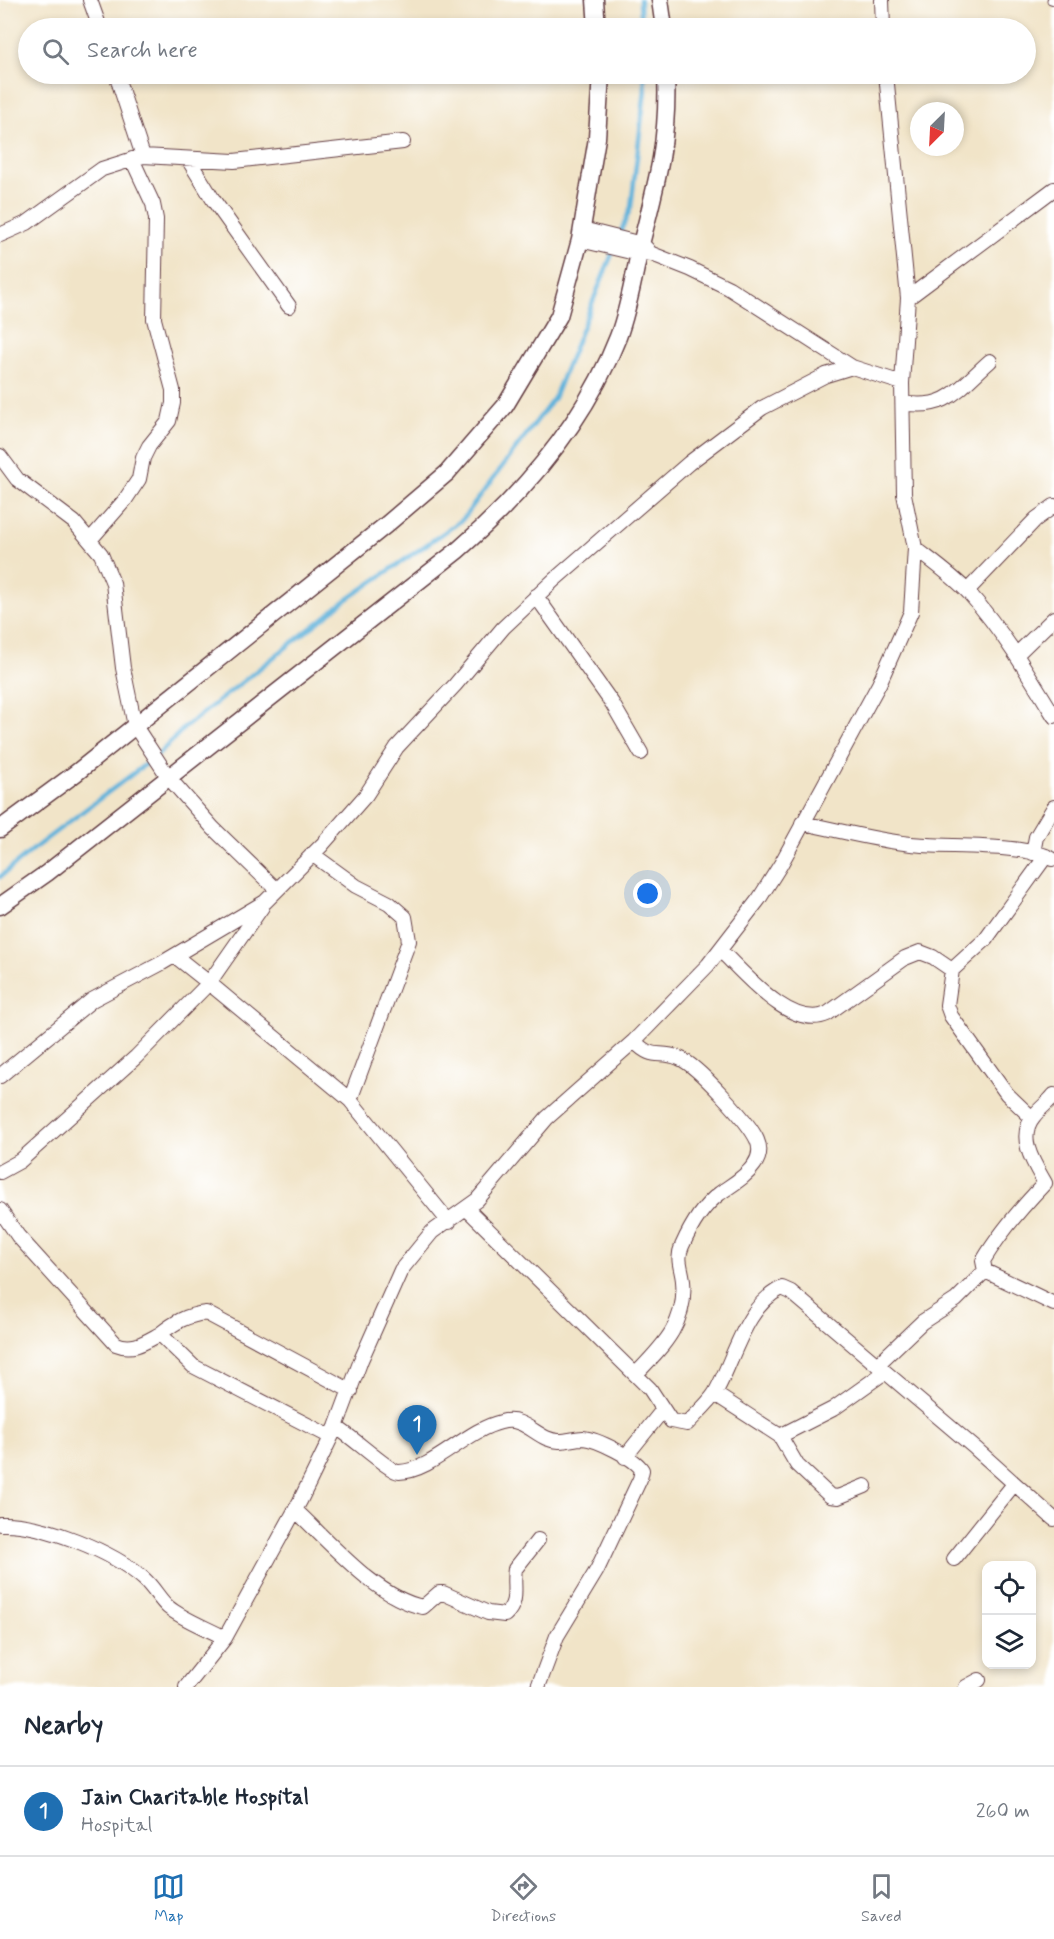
<!DOCTYPE html>
<html lang="en">
<head>
<meta charset="utf-8">
<style>
  :root { --surface:#fff; --page:#f6f6f7; --text:#1f2937; --muted:#747a83; --line:#e0e1e3; --accent:#1f6fb2 }
  body { margin:0; font-family:Mynerve,sans-serif; background:var(--page); color:var(--text) }
  .controls { position:absolute; right:18px; bottom:18px; display:grid; overflow:hidden; border-radius:12px; box-shadow:0 3px 9px #0003 }
  .controls button { width:54px; height:54px; display:grid; place-items:center; padding:0; border:0; border-bottom:2px solid var(--line); background:var(--surface); color:var(--text); font:30px sans-serif }
  .compass { position:absolute; left:910px; top:102px; width:54px; height:54px; border-radius:50%; background:var(--surface); box-shadow:0 3px 9px #0003; rotate:204deg }
  .you { position:absolute; left:648px; top:894px; width:21px; height:21px; margin:-15px; border:4px solid #fff; border-radius:50%; background:#1a73e8; box-shadow:0 0 0 9px #1a73e833 }
  .badge { display:grid; place-items:center; width:39px; height:39px; border-radius:50%; background:var(--accent); color:#fff; font-size:20px; font-weight:700 }
  .pin { position:absolute; translate:-50% -50px; filter:drop-shadow(0 2px 3px #0008) }
  .pin::after { content:''; position:absolute; top:32px; width:21px; height:18px; background:inherit; clip-path:polygon(0 0,100% 0,50% 100%) }
  .list { margin:0; padding:0; list-style:none }
  h2 { display:flex; justify-content:space-between; align-items:center; height:78px; margin:0; padding:0 24px; font-size:26px }
  h2 small { font-size:20px; font-weight:400; color:var(--muted) }
  .list li { display:grid; grid-template-columns:39px 1fr auto; gap:18px; align-items:center; box-sizing:border-box; height:90px; padding:0 24px; border-top:2px solid var(--line) }
  .list b { display:block; font-size:22px; white-space:nowrap }
  .list p { margin:0; font-size:20px; white-space:nowrap; color:var(--muted) }
  .list em { font-size:20px; font-style:normal; color:var(--muted) }
  .icon { flex:none; width:33px; height:33px; fill:none; stroke:currentColor; stroke-width:2; stroke-linecap:round; stroke-linejoin:round }
  .map { position:relative; flex:none; width:1054px; height:1687px; overflow:hidden }
  .search { position:absolute; background:var(--surface); box-shadow:0 3px 9px #0003; left:18px; right:18px; top:18px; height:66px; display:flex; align-items:center; gap:15px; box-sizing:border-box; padding:0 21px; border-radius:33px; color:var(--muted); font-size:22px }
  .sheet { height:168px; background:var(--surface) }
  nav { display:flex; justify-content:space-around; align-items:center; box-sizing:border-box; height:84px; border-top:2px solid var(--line); background:var(--surface); font-size:16px; color:var(--muted) }
  nav a { display:grid; justify-items:center; gap:3px }
  nav .on { color:var(--accent) }
  .map>svg:first-child { display:block }
  .lines { fill:none; stroke-linecap:round; stroke-linejoin:round }
  .stream { stroke:#5fb2db; stroke-width:4.5 }
  .service-casing { stroke:#633d43; stroke-width:9 }
  .minor-casing { stroke:#633d43; stroke-width:16 }
  .tertiary-casing { stroke:#633d43; stroke-width:19 }
  .service { stroke:#fff; stroke-width:7 }
  .minor { stroke:#fff; stroke-width:14 }
  .tertiary { stroke:#fff; stroke-width:16 }
</style>
</head>
<body>
<div class="map">
<svg width="1054" height="1687" viewBox="0 0 1054 1687">
  <rect width="100%" height="100%" fill="#fff"/>
  <filter id="ink" filterUnits="userSpaceOnUse"><feTurbulence type="fractalNoise" baseFrequency=".0167" numOctaves="2"/><feDisplacementMap in="SourceGraphic" scale="12" xChannelSelector="R" yChannelSelector="G"/><feConvolveMatrix kernelMatrix="1 2 1 2 8 2 1 2 1" color-interpolation-filters="sRGB"/></filter>
  <filter id="wash" filterUnits="userSpaceOnUse"><feTurbulence type="fractalNoise" baseFrequency=".008" numOctaves="4" result="noise"/><feDisplacementMap in="SourceGraphic" scale="24" xChannelSelector="R" yChannelSelector="G"/><feGaussianBlur stdDeviation="1.35" result="paint"/><feColorMatrix in="noise" values="0 0 0 0 0 0 0 0 0 0 0 0 0 0 0 0 0 1.4 0 .05"/><feComposite in="paint" operator="in"/></filter>
  <g filter="url(#wash)">
    <rect width="100%" height="100%" fill="#f1e4c8"/>
    <g class="lines">
      <path class="stream" d="M640 0 641 28
        M619 236 631 207 645 90 644 74
        M0 877 41 843 159 754 184 728 345 601 462 520 554 398 614 249"/>
    </g>
  </g>
  <g filter="url(#ink)">
    <g class="lines">
      <defs>
        <path id="service" d="M1051 0 1054 1"/>
        <path id="minor" d="M90 0 100 28
          M882 0 883 28
          M116 74 143 156
          M188 159 214 201 289 306
          M582 229 642 244 648 250
          M0 235 27 223 102 169 143 156 234 161 403 142
          M580 240 631 252 652 254 690 269 729 288 852 367 902 383 908 298 886 74
          M908 298 1054 189
          M903 403C947 411 959 388 990 361
          M0 456 17 479 74 522 101 554 113 583 123 668 135 726 169 778 213 828 277 890
          M90 540 125 500 139 479 143 458 149 446 169 421 173 403V390L154 319 156 219 153 204 132 159
          M915 548C933 562 953 576 969 593 1002 630 1028 673 1054 716
          M967 591 1036 519 1054 506
          M536 596 612 703 641 753
          M1016 655 1054 618
          M802 823C838 830 874 840 911 844 944 848 1025 843 1052 859
          M1033 853 1036 837 1054 807
          M312 854 356 886 389 903 405 917 409 941 350 1100
          M262 907 209 983 350 1100 449 1222
          M721 951C745 974 791 1030 827 1014L905 958 920 952 933 957 952 970
          M634 1041C654 1062 659 1049 679 1058 697 1065 749 1122 757 1140 761 1149 759 1158 754 1165 745 1178 731 1185 719 1194 703 1206 690 1228 682 1246 676 1259 682 1269 683 1281 687 1323 663 1346 636 1374
          M0 1076 92 1000 162 963 265 902 322 845 366 795 397 747 455 685 503 628 554 580 689 463 762 408 826 375 852 367
          M1032 1118 1007 1094 951 1016 947 1005 952 970 986 939 1046 856
          M0 1172 20 1161 136 1057 209 983 175 956
          M467 1209 650 1389 671 1421 687 1424C696 1414 708 1404 715 1393 734 1360 745 1305 782 1288L791 1292 975 1448 1054 1519
          M0 1210 18 1236 116 1344C133 1351 145 1342 160 1334
          M985 1271 983 1261C1000 1232 1021 1208 1045 1183 1034 1164 1016 1137 1034 1116 1040 1108 1048 1103 1054 1095
          M877 1365 922 1322 956 1300 985 1271 1054 1304
          M715 1394 780 1436 797 1465 830 1496 838 1497 865 1486
          M336 1427C350 1435 390 1472 399 1472 433 1471 466 1430 501 1422 526 1415 538 1442 560 1441 568 1441 575 1438 583 1438 597 1439 635 1458 642 1470L640 1479 597 1570 557 1636 538 1687
          M780 1436 833 1409 885 1372
          M331 1437 193 1366 160 1334C175 1322 187 1315 206 1313L351 1391
          M625 1457 662 1411
          M295 1510C330 1542 376 1598 423 1607L439 1593H443L488 1613 505 1615C520 1601 512 1586 515 1569L538 1540
          M0 1524C41 1522 114 1552 144 1579 154 1588 159 1599 168 1607 182 1619 209 1629 225 1638
          M954 1559 1014 1484
          M186 1687 225 1638 300 1501 336 1427 361 1360 401 1270 432 1232 477 1200 547 1118 634 1041 708 965 759 899 781 864 879 684 911 612 915 548 904 494 902 383
          M966 1687 979 1680"/>
        <path id="tertiary" d="M595 0 597 28
          M660 0 664 28
          M0 829 76 773 386 525 447 473 505 406 559 316 580 240 597 138 601 74
          M0 906 47 873 457 551C525 492 585 422 618 337 629 308 634 275 641 244 657 182 669 139 666 74"/>
      </defs>
      <use href="#service" class="service-casing"/>
      <use href="#minor" class="minor-casing"/>
      <use href="#tertiary" class="tertiary-casing"/>
      <use href="#service" class="service"/>
      <use href="#minor" class="minor"/>
      <use href="#tertiary" class="tertiary"/>
    </g>
  </g>
</svg>
<div class="controls">
<button><svg class="icon" aria-label="locate" viewBox="0 0 24 24"><circle cx="12" cy="12" r="6"/><path d="M12 2v4M12 18v4M2 12h4M18 12h4"/></svg></button>
<button><svg class="icon" aria-label="layers" viewBox="0 0 24 24"><path d="M12 4l9 5-9 5-9-5zM3 14l9 5 9-5"/></svg></button>
</div>
<svg class="compass" viewBox="-18 -18 36 36"><path d="M0-13l5 13h-10z" fill="#e53935"/><path d="M0 13l5-13h-10z" fill="#747a83"/></svg>
<div class="you"></div>
<div class="pin badge" style="left:417px;top:1455px">1</div>
<div class="search"><svg class="icon" aria-label="search" viewBox="0 0 24 24"><circle cx="10" cy="10" r="6"/><path d="M15 15l6 6"/></svg>Search here</div>
</div>
<section class="sheet">
<h2>Nearby<small></small></h2>
<ul class="list">
<li><span class="badge">1</span><div><b>Jain Charitable Hospital</b><p>Hospital</p></div><em>260 m</em></li>
</ul>
</section>
<nav>
<a class="on"><svg class="icon" aria-label="map" viewBox="0 0 24 24"><path d="M3 6l6-2 6 2 6-2v14l-6 2-6-2-6 2zM9 4v14M15 6v14"/></svg>Map</a>
<a><svg class="icon" aria-label="directions" viewBox="0 0 24 24"><path d="M12 3l9 9-9 9-9-9zM9 14v-3h6M13 9l2 2-2 2"/></svg>Directions</a>
<a><svg class="icon" aria-label="saved" viewBox="0 0 24 24"><path d="M7 4h10v16l-5-4-5 4z"/></svg>Saved</a>
</nav>
</body>
</html>
